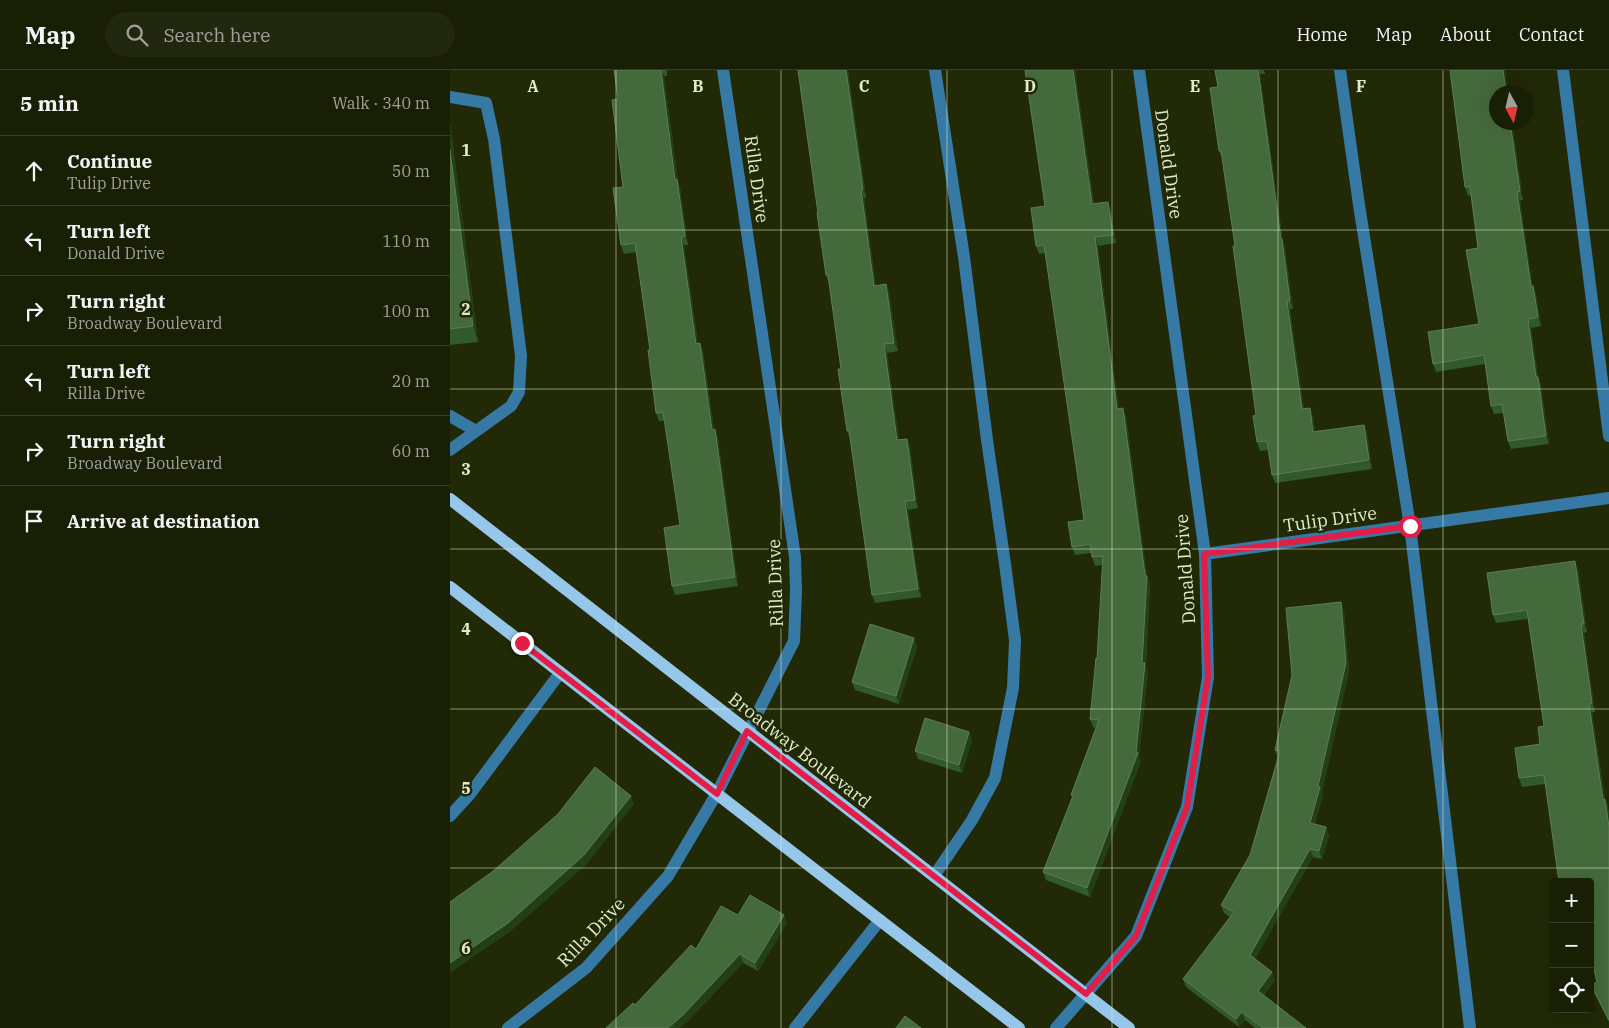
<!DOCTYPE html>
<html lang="en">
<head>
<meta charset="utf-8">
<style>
  :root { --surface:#191f05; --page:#22270f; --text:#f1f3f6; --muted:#9fa29a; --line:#373d27 }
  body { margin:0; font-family:"IBM Plex Serif",serif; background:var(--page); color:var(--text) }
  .controls { position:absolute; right:15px; bottom:15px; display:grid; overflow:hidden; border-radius:5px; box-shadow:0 5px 20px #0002 }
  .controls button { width:45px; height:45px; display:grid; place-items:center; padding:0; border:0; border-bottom:1px solid var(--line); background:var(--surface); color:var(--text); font:25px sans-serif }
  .compass { position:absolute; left:1039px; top:15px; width:45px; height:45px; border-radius:50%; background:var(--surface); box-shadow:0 5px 20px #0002; rotate:172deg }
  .stop { position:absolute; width:15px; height:15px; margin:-11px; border:4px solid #e11d48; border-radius:50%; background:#fff }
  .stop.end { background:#e11d48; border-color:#fff; box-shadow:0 1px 5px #0008 }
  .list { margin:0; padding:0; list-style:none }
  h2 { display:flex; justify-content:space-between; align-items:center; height:65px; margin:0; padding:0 20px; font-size:21px }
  h2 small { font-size:16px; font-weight:400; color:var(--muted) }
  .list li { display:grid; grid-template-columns:32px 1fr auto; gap:15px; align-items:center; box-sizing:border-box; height:70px; padding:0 20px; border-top:1px solid var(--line) }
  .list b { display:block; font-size:19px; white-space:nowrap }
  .list p { margin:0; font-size:16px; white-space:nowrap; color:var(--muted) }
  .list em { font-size:16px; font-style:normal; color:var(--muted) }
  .icon { flex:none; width:28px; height:28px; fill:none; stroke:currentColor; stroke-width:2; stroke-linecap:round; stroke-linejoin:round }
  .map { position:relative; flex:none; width:1159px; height:958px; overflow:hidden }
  header { display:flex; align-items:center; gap:30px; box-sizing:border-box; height:70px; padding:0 25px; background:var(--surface); border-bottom:1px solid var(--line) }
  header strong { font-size:24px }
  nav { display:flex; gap:28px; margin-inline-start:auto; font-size:18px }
  .search { width:350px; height:45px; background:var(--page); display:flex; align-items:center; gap:12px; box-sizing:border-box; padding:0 18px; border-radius:28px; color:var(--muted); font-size:19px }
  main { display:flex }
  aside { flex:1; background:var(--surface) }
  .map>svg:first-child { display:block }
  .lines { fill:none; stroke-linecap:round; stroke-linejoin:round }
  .minor { stroke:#3779a5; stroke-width:12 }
  .major { stroke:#96c7eb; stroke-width:12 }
  .wall { fill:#31592a }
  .shaded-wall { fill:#233f15 }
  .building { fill:#44693b; stroke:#5d7d52 }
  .route { stroke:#e11d48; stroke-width:6 }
  .grid { fill:none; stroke:#e2eccb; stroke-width:1; stroke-opacity:0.55 }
  .labels { text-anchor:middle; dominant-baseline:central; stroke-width:5; stroke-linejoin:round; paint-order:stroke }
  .street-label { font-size:18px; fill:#e2eccb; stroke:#212907 }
  .grid-label { font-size:16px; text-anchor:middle; font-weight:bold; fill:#e2eccb; stroke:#212907; stroke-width:5; stroke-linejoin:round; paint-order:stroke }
</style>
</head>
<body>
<header>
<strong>Map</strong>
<div class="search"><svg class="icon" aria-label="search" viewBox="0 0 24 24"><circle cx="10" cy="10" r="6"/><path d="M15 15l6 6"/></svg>Search here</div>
<nav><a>Home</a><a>Map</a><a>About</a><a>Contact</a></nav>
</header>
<main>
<aside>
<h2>5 min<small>Walk · 340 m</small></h2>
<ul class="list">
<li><svg class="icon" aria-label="ahead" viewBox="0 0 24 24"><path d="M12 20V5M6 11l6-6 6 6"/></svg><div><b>Continue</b><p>Tulip Drive</p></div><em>50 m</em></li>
<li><svg class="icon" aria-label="left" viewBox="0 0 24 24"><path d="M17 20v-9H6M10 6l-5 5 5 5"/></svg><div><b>Turn left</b><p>Donald Drive</p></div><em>110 m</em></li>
<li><svg class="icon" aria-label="right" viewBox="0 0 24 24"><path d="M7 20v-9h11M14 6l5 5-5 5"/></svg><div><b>Turn right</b><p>Broadway Boulevard</p></div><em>100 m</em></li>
<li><svg class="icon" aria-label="left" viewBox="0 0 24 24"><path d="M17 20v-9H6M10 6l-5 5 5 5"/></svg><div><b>Turn left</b><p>Rilla Drive</p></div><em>20 m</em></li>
<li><svg class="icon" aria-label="right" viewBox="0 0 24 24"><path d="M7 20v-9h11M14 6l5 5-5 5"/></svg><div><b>Turn right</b><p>Broadway Boulevard</p></div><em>60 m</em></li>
<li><svg class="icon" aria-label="arrive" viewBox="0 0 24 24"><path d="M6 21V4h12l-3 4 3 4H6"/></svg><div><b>Arrive at destination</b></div></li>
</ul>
</aside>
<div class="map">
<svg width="1159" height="958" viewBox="0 0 1159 958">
  <rect width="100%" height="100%" fill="#212907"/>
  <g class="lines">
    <path class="minor" d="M890 0 909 135 960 456 1020 958
      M1113 0 1159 366
      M0 27 36 33 44 69 71 286 69 322 61 336 0 380
      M0 346 26 361
      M755 484 1159 428
      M0 746 20 724 110 603
      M484 806 522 750 545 708 563 618 565 570 555 494 537 370 514 187 485 0
      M58 958 136 898 218 806 267 723 344 571 346 521 345 487 273 0
      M345 958 430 850
      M606 958 686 866 737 737 758 607 755 484 689 0"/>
    <path class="major" d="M0 429 679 958
      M0 517 569 958"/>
  </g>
  <path class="wall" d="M164 0H217V6H214L228 111 230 118 238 175H234L248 273H250L253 282 264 359H265L268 368 288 516 225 525 222 516 230 455 215 351H209L206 343 200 280 186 182 174 184 171 175 173 117 168 29Z
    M348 0H398L416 127 414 128 426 216 436 214 439 222 448 281 437 283 449 370 457 369 460 377 468 438 458 440 471 527 425 533 422 525 400 369 397 361 391 299 379 214 376 205 368 143Z
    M575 0H625L644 134 661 140 666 173 648 176 669 339 676 346 697 506 700 514 696 596 698 601 689 686 691 691 640 827 596 810 593 802 622 727 621 725 646 658 643 657 640 649 647 589 653 495 645 496 642 487 641 483 625 485 622 477 634 450 595 183 589 184 586 176 595 136Z
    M765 0H814L815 4H810L833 172 835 178 843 239H840L854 339 863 346 865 361 914 355 917 363 922 399 825 413 822 405 819 380 810 381 807 372 806 345 785 176 773 90 769 81 768 17Z
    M1000 0H1055L1058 22H1046V52H1062L1073 130H1070L1082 216H1083L1086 224 1091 256 1081 258 1088 307 1091 315 1099 374 1061 379 1058 371 1054 343 1044 344 1041 336 1035 294 986 302 983 294 1029 254 1028 178 1021 125 1018 126 1015 117Z
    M0 52 28 272 0 275Z
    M1128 499 1137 562 1134 563 1145 642H1142L1155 729 1158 738 1159 743V952L1144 923 1141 915 1147 912 1140 812 1095 714 1072 717 1069 708 1090 674 1094 656 1078 549 1046 553 1043 545Z
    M894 541 899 601 872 722 873 725 865 754 876 757 879 766 872 789 863 787 805 889 825 910 814 925 856 958H805L795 950 789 957 736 917 733 909 780 847 774 843 771 835 800 785 828 688 825 680Z
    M464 568 467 577 449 634 405 620 402 612Z
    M519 662 522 671 512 703 468 689 465 681Z
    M288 845 337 853 308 901 293 893 236 953 156 958 185 935 246 879Z"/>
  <path class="shaded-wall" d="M211 0 214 6 228 111 230 118 238 175 235 166 225 110Z
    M396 0H398L416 127 413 119Z
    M623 0H625L645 142 642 134Z
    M808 0H809L810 4 833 172 835 178 843 239 840 231 831 169Z
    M1053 0H1055L1058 22H1056Z
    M0 52 28 272 23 256 0 80Z
    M1060 52H1062L1073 130 1070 121Z
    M411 119 414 128 427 224 424 216Z
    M1067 122 1070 130 1084 225 1081 216Z
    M658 132 661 140 666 173 663 165Z
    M231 167 234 175 249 282 246 274Z
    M645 167 648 176 670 347 667 339Z
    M436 214 439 222 448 281 444 273Z
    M1083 216 1086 224 1091 256 1088 247Z
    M837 231 840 239 855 347 852 339Z
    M1078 249 1081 258 1088 307 1091 315 1099 374 1096 366Z
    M250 273 253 282 265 368 262 360Z
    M434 274 437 283 450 378 447 370Z
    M673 338 676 346 697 506 700 514 696 596 698 601 689 686 691 691 640 827 637 818 686 682 692 593 695 505Z
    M860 338 863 346 866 370 863 362Z
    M914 355 917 363 922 399 919 390Z
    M265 359 268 368 288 516 285 507Z
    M457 369 460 377 468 438 465 430Z
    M455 431 458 440 471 527 468 519Z
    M1125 491 1128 499 1137 562 1134 554Z
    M891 532 894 541 899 601 872 722 873 725 863 761 860 753 868 716Z
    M1131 554 1134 563 1145 642 1142 633Z
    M464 568 467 577 449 634 446 626Z
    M1139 634 1142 642 1156 738 1153 730Z
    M519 662 522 671 512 703 509 695Z
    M181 726 184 734 137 794 61 861 0 903V893Z
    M1155 729 1158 738 1159 743V757Z
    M876 757 879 766 872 789 869 781Z
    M860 779 863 787 803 893 800 885Z
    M334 845 337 853 308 901 305 893Z
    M290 884 293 893 236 953 230 958H218Z
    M822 902 825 910 811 929 808 921Z
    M792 942 795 950 789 957 786 949Z"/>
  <path class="building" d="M164 0H211L225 110 227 109 235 166 231 167 246 274 250 273 262 360 265 359 285 507 222 516 214 458 230 455 213 342 206 343 198 280H200L185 173 171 175 163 118 173 117 162 30 168 29Z
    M348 0H396L413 119H411L424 216 436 214 444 273 434 274 447 370 457 369 465 430 455 431 468 519 422 525 399 360 397 361 388 299H391L378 205H376L367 143H368Z
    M575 0H623L642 134 658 132 663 165 645 167 667 339 673 338 695 505 697 506 692 593H695L686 682 688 683 637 818 593 802 623 726 621 725 649 650 640 649 646 588 647 589 653 486 642 487 640 474 622 477 618 452 634 450 594 175 586 176 581 138 595 136Z
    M765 0H808L831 169H832L840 231H837L852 339 860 338 863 362 914 355 919 390 822 405 817 371 807 372 803 346 806 345 783 176H785L771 81H769L760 18 768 17Z
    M1000 0H1053L1056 22H1046V52H1060L1070 121 1067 122 1081 216H1083L1088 247 1078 249 1086 307H1088L1096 366 1058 371 1052 334 1041 336 1034 285 983 294 978 262 1029 254 1016 180 1028 178 1020 117H1015Z
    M0 80 23 256 0 259Z
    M1125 491 1134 554H1131L1142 633 1139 634 1153 730 1155 729 1159 757V950L1141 915 1147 912 1140 882V812H1109L1094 705 1069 708 1065 678 1090 674 1088 657 1094 656 1077 540 1043 545 1037 503Z
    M891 532 896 593 868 716 870 717 860 753 876 757 869 781 860 779 800 885 822 902 808 921 856 958H813L792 942 786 949 733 909 784 842 771 835 800 785 830 681 825 680 842 605 836 538Z
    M420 554 464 568 446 626 402 612Z
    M475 648 519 662 509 695 465 681Z
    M145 697 181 726 134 785 58 853 0 893V832L42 802 108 744Z
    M300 825 334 845 305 893 290 884 233 945 218 958H156L183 933 185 935 241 875 246 879 271 836 288 845Z
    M455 946 471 958H446Z"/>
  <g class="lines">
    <path class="route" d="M72 573 267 724 297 661 636 924 686 866 737 737 758 607 754 484 960 456"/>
  </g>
  <path class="grid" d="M166 0V958M331 0V958M497 0V958M662 0V958M828 0V958M993 0V958M0 160H1159M0 319H1159M0 479H1159M0 639H1159M0 798H1159"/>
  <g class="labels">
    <g class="street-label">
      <text transform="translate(719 94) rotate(82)">Donald Drive</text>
      <text transform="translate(307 109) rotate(82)">Rilla Drive</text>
      <text transform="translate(880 449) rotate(-8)">Tulip Drive</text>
      <text transform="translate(735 499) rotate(-94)">Donald Drive</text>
      <text transform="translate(325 513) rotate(-92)">Rilla Drive</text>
      <text transform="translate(350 680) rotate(38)">Broadway Boulevard</text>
      <text transform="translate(141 862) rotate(-46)">Rilla Drive</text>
    </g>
  </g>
  <g class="grid-label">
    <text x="83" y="22">A</text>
    <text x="248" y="22">B</text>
    <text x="414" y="22">C</text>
    <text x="580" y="22">D</text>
    <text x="745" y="22">E</text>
    <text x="911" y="22">F</text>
    <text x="16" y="86">1</text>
    <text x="16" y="245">2</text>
    <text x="16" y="405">3</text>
    <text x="16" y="565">4</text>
    <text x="16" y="724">5</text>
    <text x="16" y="884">6</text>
  </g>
</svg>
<div class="controls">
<button>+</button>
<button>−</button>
<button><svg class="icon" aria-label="locate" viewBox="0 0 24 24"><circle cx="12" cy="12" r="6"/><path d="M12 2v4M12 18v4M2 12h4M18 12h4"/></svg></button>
</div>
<svg class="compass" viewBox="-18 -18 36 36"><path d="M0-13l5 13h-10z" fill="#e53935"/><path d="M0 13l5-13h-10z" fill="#9fa29a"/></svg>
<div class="stop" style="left:960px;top:456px"></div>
<div class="stop end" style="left:72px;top:573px"></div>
</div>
</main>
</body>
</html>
